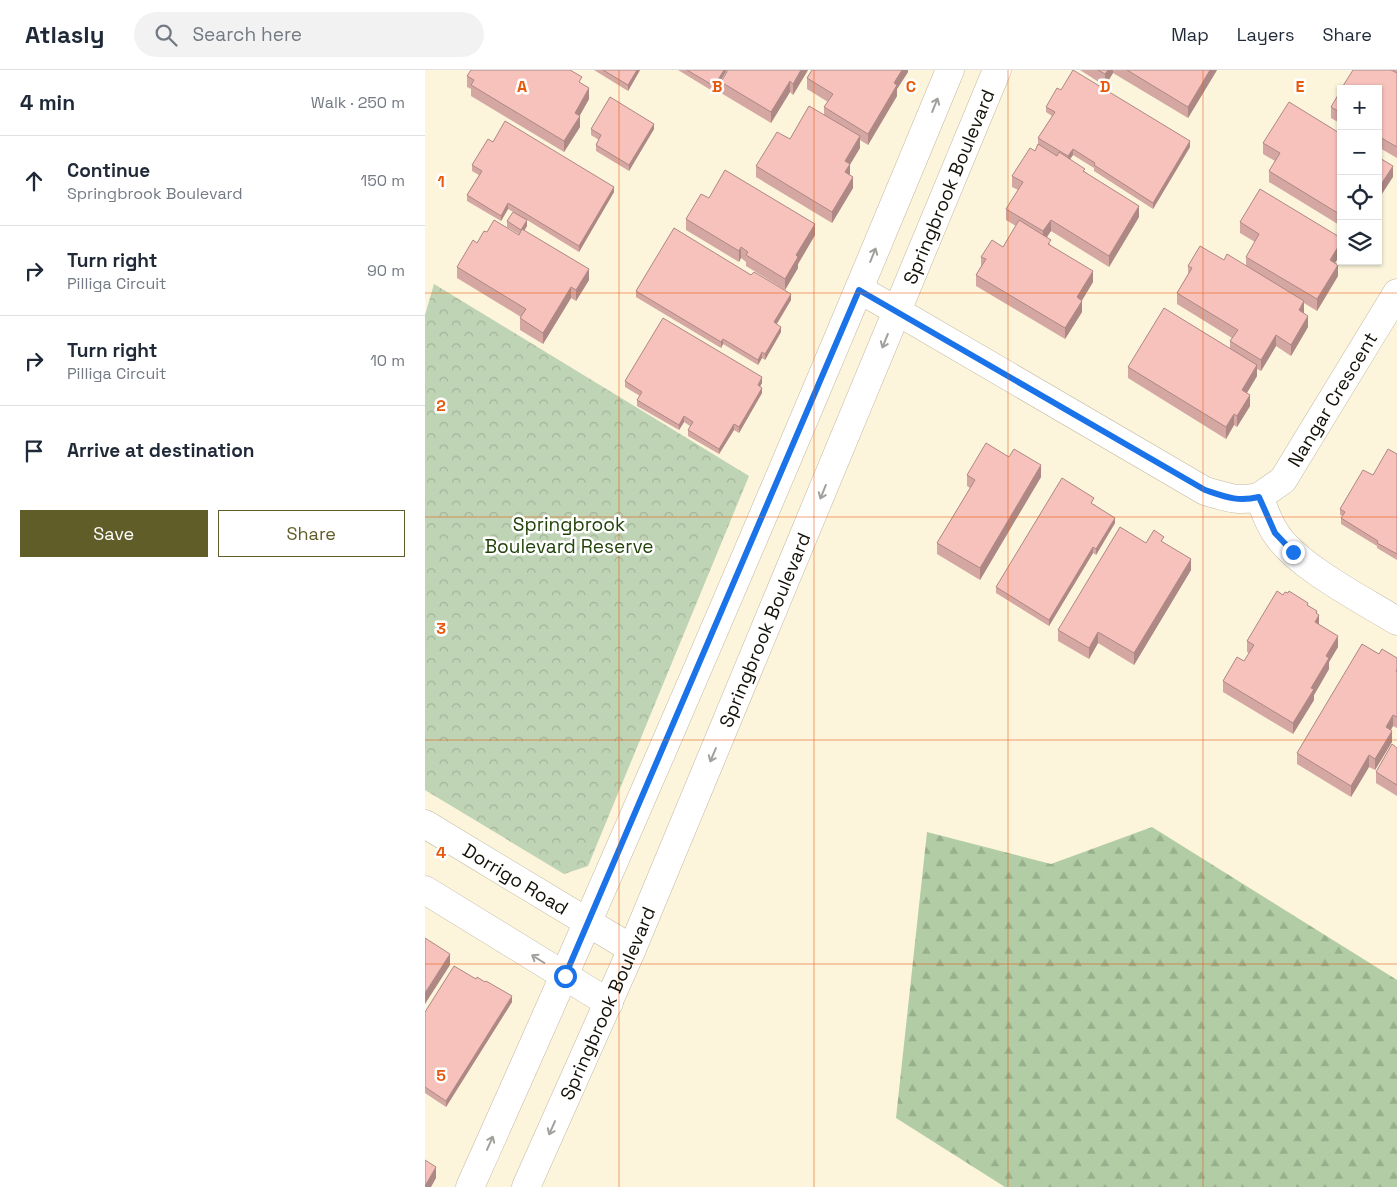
<!DOCTYPE html>
<html lang="en">
<head>
<meta charset="utf-8">
<style>
  :root { --surface:#fff; --page:#f2f2f3; --text:#1f2937; --muted:#747a83; --line:#e0e1e3; --accent:#615d29 }
  body { margin:0; font-family:"Space Grotesk",sans-serif; background:var(--page); color:var(--text) }
  .controls { position:absolute; right:15px; top:15px; display:grid; overflow:hidden; border-radius:0px; box-shadow:0 1px 4px #0004 }
  .controls button { width:45px; height:45px; display:grid; place-items:center; padding:0; border:0; border-bottom:1px solid var(--line); background:var(--surface); color:var(--text); font:25px sans-serif }
  .stop { position:absolute; width:15px; height:15px; margin:-11px; border:4px solid #1a73e8; border-radius:50%; background:#fff }
  .stop.end { background:#1a73e8; border-color:#fff; box-shadow:0 1px 5px #0008 }
  .list { margin:0; padding:0; list-style:none }
  h2 { display:flex; justify-content:space-between; align-items:center; height:65px; margin:0; padding:0 20px; font-size:21px }
  h2 small { font-size:16px; font-weight:400; color:var(--muted) }
  .list li { display:grid; grid-template-columns:32px 1fr auto; gap:15px; align-items:center; box-sizing:border-box; height:90px; padding:0 20px; border-top:1px solid var(--line) }
  .list b { display:block; font-size:19px; white-space:nowrap }
  .list p { margin:0; font-size:16px; white-space:nowrap; color:var(--muted) }
  .list em { font-size:16px; font-style:normal; color:var(--muted) }
  .actions { display:flex; gap:10px; padding:15px 20px }
  .actions a { flex:1; padding:11px 0; border:1px solid var(--accent); border-radius:0px; text-align:center; font-size:18px; color:var(--accent) }
  .actions .main { background:var(--accent); color:#fff }
  .icon { flex:none; width:28px; height:28px; fill:none; stroke:currentColor; stroke-width:2; stroke-linecap:round; stroke-linejoin:round }
  .map { position:relative; flex:none; width:972px; height:1117px; overflow:hidden }
  header { display:flex; align-items:center; gap:30px; box-sizing:border-box; height:70px; padding:0 25px; background:var(--surface); border-bottom:1px solid var(--line) }
  header strong { font-size:24px }
  nav { display:flex; gap:28px; margin-inline-start:auto; font-size:18px }
  .search { width:350px; height:45px; background:var(--page); display:flex; align-items:center; gap:12px; box-sizing:border-box; padding:0 18px; border-radius:28px; color:var(--muted); font-size:19px }
  main { display:flex }
  aside { flex:1; background:var(--surface) }
  .map>svg:first-child { display:block }
  .forest { fill:url(#forest-firs) }
  .park { fill:url(#park-crowns) }
  .lines { fill:none; stroke-linecap:round; stroke-linejoin:round }
  .minor-casing { stroke:#c0b8a1; stroke-width:29 }
  .minor { stroke:#fff; stroke-width:28 }
  .wall { fill:#d4a7a2 }
  .shaded-wall { fill:#ad8884 }
  .building { fill:#f7c2bc; stroke:#ad8884 }
  .oneway { stroke:#a1a09c }
  .route { stroke:#1a73e8; stroke-width:6 }
  .grid { fill:none; stroke:#e8590c; stroke-width:1; stroke-opacity:0.55 }
  .labels { text-anchor:middle; dominant-baseline:central; stroke-width:5; stroke-linejoin:round; paint-order:stroke }
  .street-label { font-size:19px; fill:#131108; stroke:#fff }
  .park-label { font-size:19px; fill:#214208; stroke:#fff }
  .grid-label { font-size:16px; text-anchor:middle; font-weight:bold; fill:#e8590c; stroke:#fff; stroke-width:5; stroke-linejoin:round; paint-order:stroke }
</style>
</head>
<body>
<header>
<strong>Atlasly</strong>
<div class="search"><svg class="icon" aria-label="search" viewBox="0 0 24 24"><circle cx="10" cy="10" r="6"/><path d="M15 15l6 6"/></svg>Search here</div>
<nav><a>Map</a><a>Layers</a><a>Share</a></nav>
</header>
<main>
<aside>
<h2>4 min<small>Walk · 250 m</small></h2>
<ul class="list">
<li><svg class="icon" aria-label="ahead" viewBox="0 0 24 24"><path d="M12 20V5M6 11l6-6 6 6"/></svg><div><b>Continue</b><p>Springbrook Boulevard</p></div><em>150 m</em></li>
<li><svg class="icon" aria-label="right" viewBox="0 0 24 24"><path d="M7 20v-9h11M14 6l5 5-5 5"/></svg><div><b>Turn right</b><p>Pilliga Circuit</p></div><em>90 m</em></li>
<li><svg class="icon" aria-label="right" viewBox="0 0 24 24"><path d="M7 20v-9h11M14 6l5 5-5 5"/></svg><div><b>Turn right</b><p>Pilliga Circuit</p></div><em>10 m</em></li>
<li><svg class="icon" aria-label="arrive" viewBox="0 0 24 24"><path d="M6 21V4h12l-3 4 3 4H6"/></svg><div><b>Arrive at destination</b></div></li>
</ul>
<div class="actions"><a class="main">Save</a><a>Share</a></div>
</aside>
<div class="map">
<svg width="972" height="1117" viewBox="0 0 972 1117">
  <defs>
    <pattern id="forest-firs" width="22" height="20" patternUnits="userSpaceOnUse" patternTransform="scale(1.25)"><rect width="22" height="20" fill="#b2cda5"/><path d="M5 1l3.5 6h-7zM16 11l3.5 6h-7z" fill="#98af8d"/></pattern>
    <pattern id="park-crowns" width="20" height="18" patternUnits="userSpaceOnUse" patternTransform="scale(1.25)"><rect width="20" height="18" fill="#bfd3b5"/><path d="M2 6a3 3 0 1 1 6 0M12 15a3 3 0 1 1 6 0" fill="none" stroke="#a3b49a"/></pattern>
  </defs>
  <rect width="100%" height="100%" fill="#fcf4db"/>
  <path class="forest" d="M727 757 972 910V1117H580L471 1048 502 762 626 794Z"/>
  <path class="park" d="M9 214 324 406 163 796 139 804 0 720V245Z"/>
  <g class="lines">
    <defs>
      <g id="minor">
        <path d="M434 219 780 421C801 427 812 432 834 427 839 438 843 452 850 462 871 496 938 530 972 551"/>
        <path id="s1" d="M834 427 858 410 972 223"/>
        <path id="s2" d="M0 754 207 879"/>
        <path d="M0 820 184 933"/>
        <path d="M45 1117C211 747 370 375 525 0"/>
        <path id="s3" d="M101 1117 207 879 572 0"/>
      </g>
    </defs>
    <use href="#minor" class="minor-casing"/>
    <use href="#minor" class="minor"/>
  </g>
  <path class="wall" d="M169 0H215L203 21Z
    M253 0H302L289 22Z
    M303 0H383L368 25 365 22 346 53 296 23V12Z
    M483 0V2L472 19V26L443 75 435 70V78L425 94V105L428 118 407 153 331 107V96L365 69 399 46V37L403 32 382 19V8Z
    M655 0H792L763 48 688 3 680 16Z
    M928 0H972V88L953 77V19Z
    M42 6 157 14 164 29 155 45V57L139 82 46 26V19L42 17Z
    M916 20V54L906 48V37Z
    M621 37 765 77 728 139 669 101V98L648 85 645 89 714 147 684 197 626 161 621 167 626 176 668 212 656 231 657 242 640 269 551 216V205L556 196V187L578 177 591 156 581 150V139L593 120 587 117V106L610 81 613 74V68L627 46 621 42Z
    M166 59H229L204 101 171 81V75L174 70 166 65Z
    M916 64V156L844 112V101L850 91 838 84V73Z
    M68 72 189 122 154 182 102 150V156L99 160 164 210 151 231 146 228 118 274 95 260V248L96 247 32 208V197L62 162 94 165V164L82 157V151L92 144 83 139 76 151 42 131V125L54 105 47 101V95Z
    M284 128 390 165 373 194V198L360 220 321 196V192L316 188 314 192 261 160V149Z
    M815 152 916 183 910 193 913 206 892 241 879 233V243L883 257 866 286 851 276 836 301 832 299V306L822 323 825 336 812 357 809 355 801 369 703 308V297L805 278V271L807 268 752 234V223L763 204V196L799 190 821 196V187L830 172 815 163Z
    M211 221 366 230 352 254 356 262 340 290 337 288 333 295 298 274 296 278 211 227Z
    M200 311 337 313 335 316 337 323 314 363 309 360 294 384 263 366V360L265 356 259 352 254 360 212 336V330L215 326 200 317Z
    M972 384V490L952 478V476L916 454V448L918 446 915 445V439L948 405Z
    M542 405 616 407 555 510 512 484V473L545 418 542 416Z
    M669 434 690 453 671 485 668 483 624 556 571 523V517Z
    M721 473H739L766 500 709 595 673 573 664 589 633 571V560Z
    M858 525 883 535 892 544 894 555 913 577 904 592V599L889 625V630L868 664 798 622V611L819 591 824 583 822 582V571Z
    M954 584 972 588V658L968 656 966 660 967 672 950 700 944 697 926 727 872 694V683Z
    M972 678V726L951 713V702Z
    M87 932 21 1037 0 1023V942Z"/>
  <path class="shaded-wall" d="M212 0H215L203 21V15Z
    M299 0H302L289 22V16Z
    M376 0H383L368 25V14Z
    M477 0H483V2L472 19V26L443 75V64L469 13Z
    M683 0H688V3L680 16V4Z
    M785 0H792L763 48V37Z
    M365 11V22L346 53V42Z
    M164 18V29L150 54V43Z
    M155 46V57L139 82V71Z
    M229 54V59L204 101V95Z
    M435 66V78L420 103V91Z
    M765 71V77L728 139V133Z
    M648 79V85L643 92V86Z
    M425 94V106L420 102Z
    M968 96V107L953 130V119Z
    M428 107V118L407 153V142Z
    M189 117V122L154 182V176Z
    M83 133V139L76 151V146Z
    M714 136V147L684 197V186Z
    M102 150V156L96 166V160Z
    M626 150V161L618 173V161Z
    M390 154V165L373 194V198L360 220V209L371 185Z
    M916 172V183L905 201V190Z
    M316 177V188L314 192V181Z
    M913 195V206L892 241V229Z
    M164 199V210L151 231V220Z
    M668 201V212L652 239V227Z
    M146 217V228L118 274V263Z
    M366 224V230L349 258V252Z
    M657 231V242L640 269V258Z
    M879 231V242L874 251V240Z
    M883 246V257L866 286V275Z
    M356 257V262L340 290V284Z
    M851 265V276L836 301V290Z
    M298 269V274L296 278V272Z
    M337 282V288L333 295V290Z
    M832 295V306L817 331V320Z
    M337 307V313L333 320V315Z
    M337 318V323L314 363V357Z
    M825 325V336L812 357V346Z
    M809 344V355L801 369V357Z
    M259 346V352L254 360V355Z
    M309 354V360L294 384V379Z
    M616 395V407L555 510V498Z
    M690 448V453L671 485V479Z
    M668 477V483L624 556V550Z
    M766 489V500L709 595V583Z
    M892 541V548L894 545V556L890 552 891 543Z
    M673 562V573L664 589V578Z
    M913 566V577L904 592V599L889 625V630L868 664V653L886 618 901 586Z
    M968 645V656L961 668V657Z
    M967 661V672L950 700V689Z
    M944 685V697L926 727V716Z
    M25 884V895L0 934V923Z
    M87 926V932L21 1037V1031Z
    M11 1097V1108L6 1117H0V1116Z"/>
  <path class="building" d="M46 0H145L157 7 154 12 164 18 150 43 155 46 139 71 46 15 49 10 42 6Z
    M178 0H212L203 15Z
    M262 0H299L289 16Z
    M303 0H376L368 14 365 11 346 42 296 12Z
    M387 0H477L469 13 472 15 443 64 399 37 408 24 382 8Z
    M648 0 765 71 728 133 669 95 670 93 648 79 643 86 613 68 630 42 621 37 632 18 636 20Z
    M673 0H683L680 4Z
    M702 0H785L763 37Z
    M928 0H966L972 3V77L953 66V19H916Z
    M916 20V43L906 37Z
    M185 27 229 54 204 95 171 75 176 65 166 59Z
    M864 32 916 64V145L844 101 855 83 838 73Z
    M384 36 435 66 420 91 425 94 420 102 428 107 407 142 331 96 352 62 365 69Z
    M80 51 189 117 154 176 83 133 76 146 42 125 57 101 47 95 63 69 68 72Z
    M613 74 632 86 634 82 660 99 658 101 714 136 684 186 626 150 618 161 581 139 598 112 587 106 605 78 610 81Z
    M953 87 968 96 953 119Z
    M300 100 390 154 371 185 373 187 360 209 321 185 323 182 316 177 314 181 261 149 276 124 284 128Z
    M835 119 916 168V172L905 190 913 195 892 229 821 187 834 164 815 152Z
    M88 142 102 150 96 160 82 151Z
    M69 150 94 165 97 159 164 199 151 220 146 217 118 263 95 248 101 239 32 197 48 170 52 173 59 161 62 162Z
    M594 150 626 170 623 174 668 201 652 227 657 231 640 258 551 205 561 189 556 187 567 170 578 177Z
    M249 158 326 205 329 202 366 224 349 252 356 257 340 284 337 282 333 290 298 269 296 272 211 221Z
    M775 176 799 190 802 184 879 231 874 240 883 246 866 275 851 265 836 290 805 271 813 260 752 223 767 198 763 196Z
    M739 238 832 295 817 320 825 325 812 346 809 344 801 357 703 297Z
    M238 248 337 307 333 315 337 318 314 357 309 354 294 379 263 360 268 352 259 346 254 355 212 330 217 322 200 311Z
    M561 373 584 387 589 379 616 395 555 498 512 473 550 410 542 405Z
    M963 379 972 384V484L952 473 953 471 916 448 920 442 915 439 938 400 948 405Z
    M637 408 669 428 666 433 690 448 671 479 668 477 624 550 571 517Z
    M695 457 721 473 729 460 739 467 736 471 766 489 709 583 673 562 664 578 633 560Z
    M852 521 858 525 860 522 863 523 864 521 883 533 882 535 892 541 891 543 894 545 890 552 913 566 901 586 904 588 886 618 889 619 868 653 798 611 812 587 819 591 829 575 822 571Z
    M937 574 954 584 957 579 972 588V599L971 601 972 602V647L968 645 961 657 967 661 950 689 944 685 926 716 872 683Z
    M967 674 972 678V715L951 702Z
    M0 868 25 884 0 923Z
    M29 896 51 909 52 907 60 912 61 911 87 926 21 1031 0 1017V942Z
    M0 1090 11 1097 0 1116Z"/>
  <defs><path id="oneway-shaft" d="M-6 0H5M1.5-3L5.5 0L1.5 3" fill="none" stroke-width="1.6" stroke-linecap="round" stroke-linejoin="round" transform="scale(1.25)"/></defs>
  <g class="oneway">
    <use href="#oneway-shaft" transform="translate(510 35) rotate(-68)"/>
    <use href="#oneway-shaft" transform="translate(448 185) rotate(-68)"/>
    <use href="#oneway-shaft" transform="translate(460 271) rotate(112)"/>
    <use href="#oneway-shaft" transform="translate(398 422) rotate(112)"/>
    <use href="#oneway-shaft" transform="translate(288 685) rotate(113)"/>
    <use href="#oneway-shaft" transform="translate(113 889) rotate(-148)"/>
    <use href="#oneway-shaft" transform="translate(127 1058) rotate(114)"/>
    <use href="#oneway-shaft" transform="translate(65 1073) rotate(-66)"/>
  </g>
  <g class="lines">
    <path class="route" d="M140 906 434 220 780 420C801 427 812 432 834 427L850 463 868 482"/>
  </g>
  <path class="grid" d="M194 0V1117M389 0V1117M583 0V1117M778 0V1117M0 223H972M0 447H972M0 670H972M0 894H972"/>
  <g class="labels">
    <g class="street-label">
      <text stroke="none"><textPath href="#s3" startOffset="1086">Springbrook Boulevard</textPath></text>
      <text stroke="none"><textPath href="#s1" startOffset="124">Nangar Crescent</textPath></text>
      <text stroke="none"><textPath href="#s3" startOffset="606">Springbrook Boulevard</textPath></text>
      <text stroke="none"><textPath href="#s2" startOffset="106">Dorrigo Road</textPath></text>
      <text stroke="none"><textPath href="#s3" startOffset="201">Springbrook Boulevard</textPath></text>
    </g>
    <g class="park-label">
      <text x="144" y="454">Springbrook<tspan x="144" dy="22">Boulevard Reserve</tspan></text>
    </g>
  </g>
  <g class="grid-label">
    <text x="97" y="22">A</text>
    <text x="292" y="22">B</text>
    <text x="486" y="22">C</text>
    <text x="680" y="22">D</text>
    <text x="875" y="22">E</text>
    <text x="16" y="117">1</text>
    <text x="16" y="341">2</text>
    <text x="16" y="564">3</text>
    <text x="16" y="788">4</text>
    <text x="16" y="1011">5</text>
  </g>
</svg>
<div class="controls">
<button>+</button>
<button>−</button>
<button><svg class="icon" aria-label="locate" viewBox="0 0 24 24"><circle cx="12" cy="12" r="6"/><path d="M12 2v4M12 18v4M2 12h4M18 12h4"/></svg></button>
<button><svg class="icon" aria-label="layers" viewBox="0 0 24 24"><path d="M12 4l9 5-9 5-9-5zM3 14l9 5 9-5"/></svg></button>
</div>
<div class="stop" style="left:140px;top:906px"></div>
<div class="stop end" style="left:868px;top:482px"></div>
</div>
</main>
</body>
</html>
